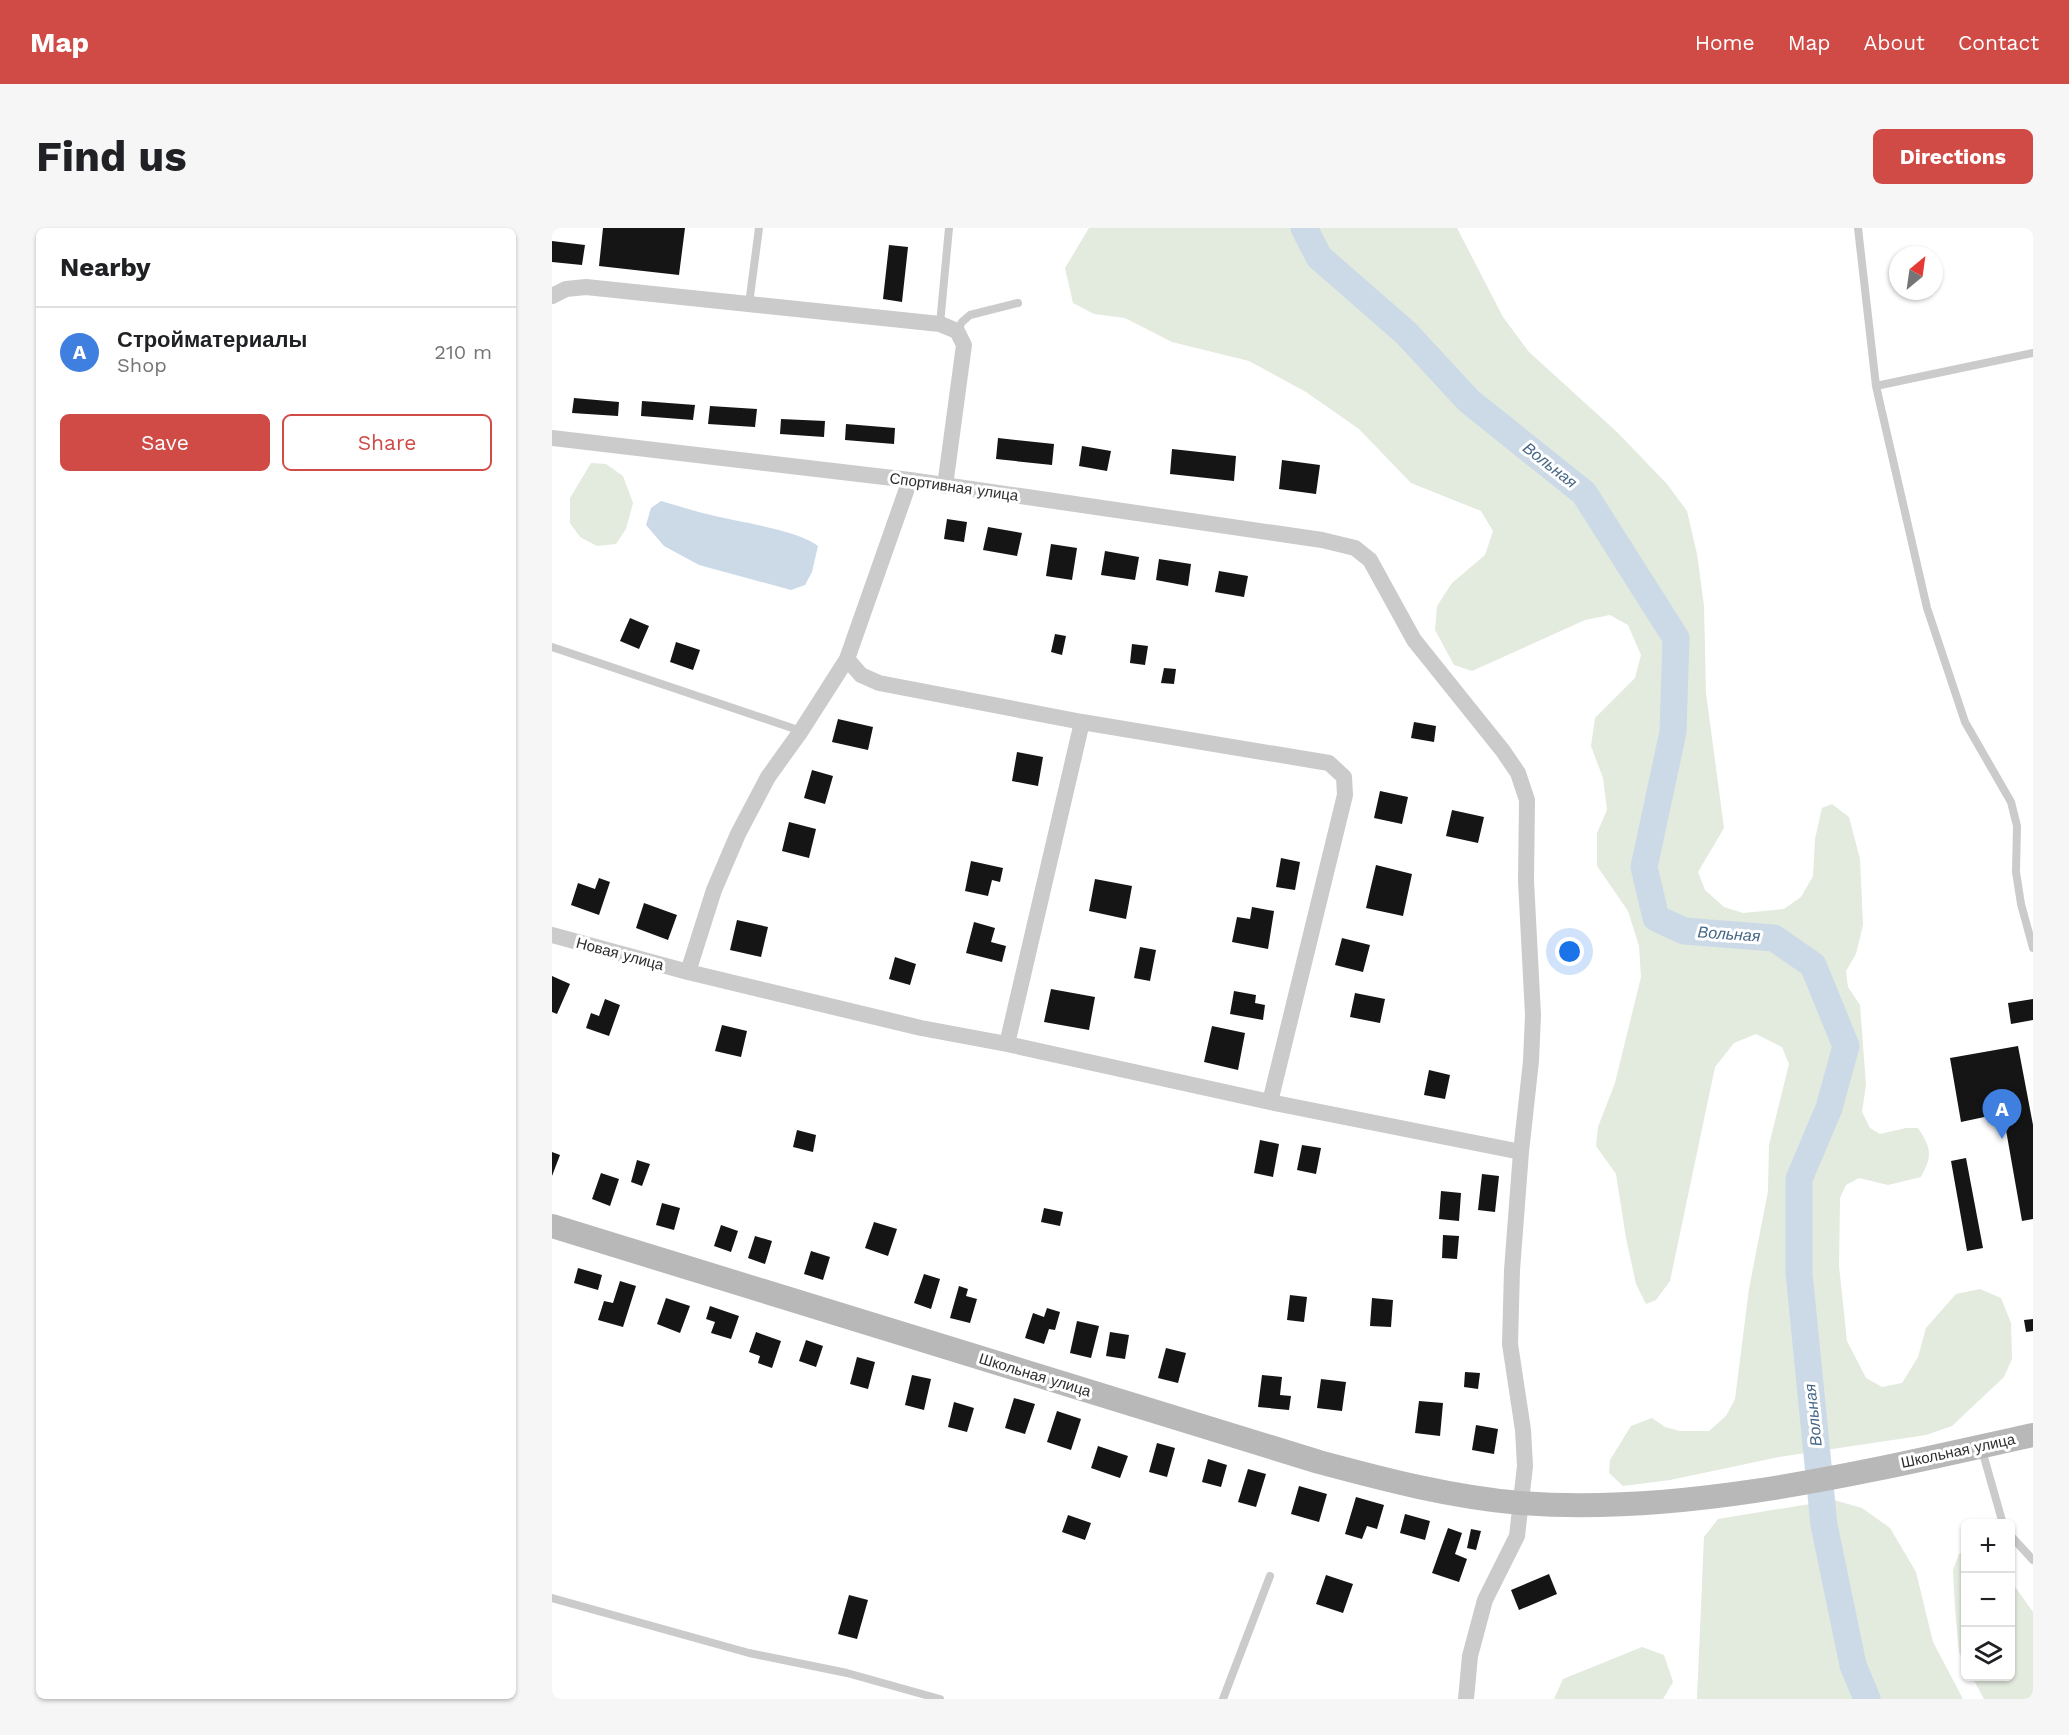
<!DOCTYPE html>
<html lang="en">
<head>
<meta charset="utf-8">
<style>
  :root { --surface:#fff; --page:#f6f6f6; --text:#202124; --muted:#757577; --line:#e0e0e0; --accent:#d04b46 }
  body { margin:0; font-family:"Work Sans",sans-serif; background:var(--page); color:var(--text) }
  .controls { position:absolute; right:18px; bottom:18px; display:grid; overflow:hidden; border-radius:9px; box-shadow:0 2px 4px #0004 }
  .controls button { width:54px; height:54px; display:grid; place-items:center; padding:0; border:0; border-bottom:2px solid var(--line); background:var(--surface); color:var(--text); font:30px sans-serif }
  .compass { position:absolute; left:1337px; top:18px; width:54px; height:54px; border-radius:50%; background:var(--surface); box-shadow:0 2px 4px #0004; rotate:29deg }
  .you { position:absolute; left:1018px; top:724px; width:21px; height:21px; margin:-15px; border:4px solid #fff; border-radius:50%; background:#1a73e8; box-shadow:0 0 0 9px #1a73e833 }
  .badge { display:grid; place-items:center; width:39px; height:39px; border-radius:50%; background:var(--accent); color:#fff; font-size:20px; font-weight:700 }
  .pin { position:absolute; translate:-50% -50px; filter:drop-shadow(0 2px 3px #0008) }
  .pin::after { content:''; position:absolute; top:32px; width:21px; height:18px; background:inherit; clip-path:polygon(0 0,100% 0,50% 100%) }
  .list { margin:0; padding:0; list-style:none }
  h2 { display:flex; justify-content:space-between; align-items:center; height:78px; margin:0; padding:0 24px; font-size:26px }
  h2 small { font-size:20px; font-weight:400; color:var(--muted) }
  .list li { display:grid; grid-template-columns:39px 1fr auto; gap:18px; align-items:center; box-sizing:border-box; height:90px; padding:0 24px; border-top:2px solid var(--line) }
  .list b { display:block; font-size:22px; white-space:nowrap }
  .list p { margin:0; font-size:20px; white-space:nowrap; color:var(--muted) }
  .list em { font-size:20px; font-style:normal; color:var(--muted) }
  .actions { display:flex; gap:12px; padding:18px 24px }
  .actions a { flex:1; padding:14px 0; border:2px solid var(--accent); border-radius:9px; text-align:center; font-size:21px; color:var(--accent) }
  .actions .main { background:var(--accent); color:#fff }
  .icon { flex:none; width:33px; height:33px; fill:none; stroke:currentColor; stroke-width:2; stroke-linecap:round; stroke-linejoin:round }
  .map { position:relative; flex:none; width:1481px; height:1471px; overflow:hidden; border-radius:9px }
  header { display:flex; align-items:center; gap:36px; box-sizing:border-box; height:84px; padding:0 30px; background:var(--accent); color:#fff }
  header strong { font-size:28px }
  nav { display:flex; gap:33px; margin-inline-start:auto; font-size:21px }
  .intro { display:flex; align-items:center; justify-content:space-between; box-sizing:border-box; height:144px; padding:0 36px }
  h1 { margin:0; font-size:42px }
  .button { padding:15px 27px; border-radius:9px; background:var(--accent); color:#fff; font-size:21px; font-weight:700 }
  main { display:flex; gap:36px; padding:0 36px }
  aside { flex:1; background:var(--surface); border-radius:9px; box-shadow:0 2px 4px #0004 }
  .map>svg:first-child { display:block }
  .green { fill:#e3eade }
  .water { fill:#ccdae7 }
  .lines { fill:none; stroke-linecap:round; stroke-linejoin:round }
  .river { stroke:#ccdae7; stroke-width:27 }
  .building { fill:#151515 }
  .lane { stroke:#cbcbcb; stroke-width:8 }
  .street { stroke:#cbcbcb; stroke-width:16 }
  .secondary { stroke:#b8b8b8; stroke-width:24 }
  .labels { text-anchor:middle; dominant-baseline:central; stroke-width:6; stroke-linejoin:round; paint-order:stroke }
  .street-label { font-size:15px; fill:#2e2e2e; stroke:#fff }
  .water-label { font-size:16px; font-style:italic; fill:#466686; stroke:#fff }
</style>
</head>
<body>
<header>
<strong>Map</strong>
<nav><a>Home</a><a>Map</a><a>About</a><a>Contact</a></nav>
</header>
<div class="intro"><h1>Find us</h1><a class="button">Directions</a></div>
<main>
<aside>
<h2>Nearby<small></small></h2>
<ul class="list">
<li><span class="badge" style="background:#3f7fe0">A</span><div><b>Стройматериалы</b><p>Shop</p></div><em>210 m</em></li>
</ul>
<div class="actions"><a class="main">Save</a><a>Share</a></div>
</aside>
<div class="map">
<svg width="1481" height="1471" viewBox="0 0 1481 1471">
  <rect width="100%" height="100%" fill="#fff"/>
  <path class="green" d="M537 0H905L951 89 977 124 1065 204 1115 256 1135 283 1145 326 1152 378 1154 465 1172 600 1146 644 1153 662 1172 679 1191 685 1232 681 1249 669 1261 648 1263 611 1270 580 1280 576 1297 589 1308 631 1311 697 1304 726 1294 743 1296 759 1308 777 1314 857 1310 884 1318 900 1328 906 1354 900H1366C1379 920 1381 927 1369 949L1336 957 1307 950 1294 957 1288 970 1287 1038 1295 1113 1314 1150 1330 1159 1350 1155 1366 1129 1374 1100 1404 1066 1428 1061 1449 1070 1459 1095 1460 1131 1452 1149 1400 1198 1374 1207 1227 1229 1118 1252 1071 1258 1057 1245 1058 1232 1079 1198 1100 1190 1113 1199 1128 1203H1157L1174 1188 1183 1171 1197 1061 1216 963 1217 917 1237 836 1230 819 1204 806 1182 815 1163 839 1118 1053 1104 1072 1094 1076 1084 1056 1074 1010 1064 946 1044 918 1046 899 1063 855 1089 749 1087 718 1076 683 1045 638V605L1055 582 1051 550 1039 518 1043 490 1083 450 1089 427 1076 397 1058 387 1033 392 920 443 902 437 883 402 885 378 900 355 933 327 941 303 929 283 859 255 807 201 754 164 697 133 620 114 573 90 542 86 521 75 513 40Z
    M39 235 54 236 71 248 81 275 74 301 64 316 45 318 28 309 18 295V270Z
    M1282 1272 1310 1280 1338 1300 1364 1344 1381 1414 1411 1471H1145L1152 1309 1166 1291Z
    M1413 1323V1437L1407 1424 1403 1381 1401 1342 1407 1326Z
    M1459 1353 1481 1384V1471H1432L1420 1449 1458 1448Z
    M1090 1419 1112 1427 1121 1454 1111 1471H1002L1011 1451Z"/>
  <path class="water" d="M109 273C126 278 142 283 159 287 186 294 247 302 266 318L260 344 253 357 239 362 147 337 112 318 94 297 99 280Z"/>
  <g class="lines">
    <path class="river" d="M752 0 767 29 854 105 917 173 1032 265 1124 410 1121 504 1092 639 1104 690 1132 703 1222 710 1261 737 1294 818 1277 880 1247 951V1045L1272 1297 1301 1437 1315 1471"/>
  </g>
  <path class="building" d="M51 0H133L127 47 47 38Z
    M0 13 33 17 30 37 0 34Z
    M337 17 356 19 350 74 331 71Z
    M22 170 67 174 66 188 20 185Z
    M90 173 143 177 141 192 89 188Z
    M158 178 205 181 203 199 156 196Z
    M229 191 273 193 272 209 228 206Z
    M294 196 343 200 342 216 293 212Z
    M446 210 502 216 500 237 444 231Z
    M530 218 559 223 555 243 527 238Z
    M620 221 684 228 682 253 618 246Z
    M730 232 768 237 764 266 727 261Z
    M395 291 415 294 412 314 392 311Z
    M436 299 470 305 465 328 431 322Z
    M499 316 525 320 520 352 494 348Z
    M553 323 587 329 583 352 549 347Z
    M607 331 639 336 636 358 604 352Z
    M667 343 696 348 692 369 663 364Z
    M78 390 97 398 87 421 68 413Z
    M503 406 514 408 510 427 499 424Z
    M124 414 148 422 141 442 118 434Z
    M580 416 596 418 593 437 578 435Z
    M612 440 624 441 622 456 609 455Z
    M286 491 321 499 316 522 280 514Z
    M862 494 884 498 882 514 859 510Z
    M465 524 491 529 486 558 460 553Z
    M260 542 281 548 273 576 252 570Z
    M828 563 856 569 850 596 822 590Z
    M900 582 932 589 926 615 894 608Z
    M237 594 264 601 257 630 230 623Z
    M729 630 748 634 743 662 724 659Z
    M419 633 451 640 448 654 440 652 436 668 413 663Z
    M824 637 860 646 851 688 814 680Z
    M47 650 58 654 47 687 19 677 26 655 43 661Z
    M543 651 580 658 574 691 537 683Z
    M92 675 125 687 116 712 84 700Z
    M700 679 722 683 716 721 680 714 685 689 698 691Z
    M185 692 216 699 209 729 178 722Z
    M422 694 443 700 439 714 454 718 450 734 414 725Z
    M790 710 818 717 811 744 783 737Z
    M588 719 604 722 598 753 582 750Z
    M343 729 364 736 358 757 337 751Z
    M0 748 18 756 5 786 0 784Z
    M499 761 543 769 537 802 492 794Z
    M682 763 704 767 703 775 713 777 711 792 678 786Z
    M803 765 833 771 828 795 798 789Z
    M53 771 68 777 57 808 34 800 39 785 47 788Z
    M1481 771V792L1459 796 1456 775Z
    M170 797 195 803 189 829 163 823Z
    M660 798 693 805 686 842 652 834Z
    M1466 818 1481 897V991L1470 993 1451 885 1409 894 1398 830Z
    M877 842 898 847 893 871 872 867Z
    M245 902 264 907 261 924 241 919Z
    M708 912 727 916 721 949 702 945Z
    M750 917 769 920 764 946 745 942Z
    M0 924 8 927 0 948Z
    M1414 930 1431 1020 1415 1023 1399 933Z
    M85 932 98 936 90 958 79 954Z
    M49 945 67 951 58 978 40 971Z
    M930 946 947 948 943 984 926 982Z
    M889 963 909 965 907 993 887 991Z
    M110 975 128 980 122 1002 104 997Z
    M492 980 511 984 508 998 489 994Z
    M322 994 345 1001 336 1028 313 1020Z
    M169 997 186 1003 179 1024 162 1018Z
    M891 1007 907 1008 905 1031 890 1030Z
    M203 1008 220 1013 213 1036 196 1030Z
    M259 1023 278 1029 271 1052 252 1046Z
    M26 1040 50 1047 46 1062 22 1055Z
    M372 1046 388 1051 379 1081 362 1075Z
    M68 1053 84 1058 71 1099 46 1092 52 1073 61 1075Z
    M407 1058 416 1061 414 1068 425 1071 418 1095 398 1090Z
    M738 1067 755 1069 752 1094 735 1092Z
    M114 1070 138 1078 128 1105 105 1096Z
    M820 1070 841 1072 839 1099 818 1098Z
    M158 1078 187 1088 179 1111 159 1105 163 1094 154 1091Z
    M495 1080 508 1084 503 1102 497 1101 492 1116 473 1110 481 1085 492 1089Z
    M1481 1091V1103L1474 1104 1472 1092Z
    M525 1093 547 1098 539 1130 518 1125Z
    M204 1104 229 1113 220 1140 206 1135 208 1128 197 1124Z
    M558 1104 577 1107 573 1131 554 1128Z
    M254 1112 271 1118 264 1139 247 1133Z
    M614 1120 634 1125 626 1155 606 1150Z
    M305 1129 323 1134 316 1161 298 1156Z
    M913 1144 928 1145 926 1161 912 1159Z
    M360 1147 379 1151 372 1182 353 1177Z
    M710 1147 730 1149 728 1167 739 1168 737 1182 706 1179Z
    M769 1151 794 1154 790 1183 765 1180Z
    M462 1170 483 1176 473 1206 453 1200Z
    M867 1173 891 1175 888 1208 863 1205Z
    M402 1174 422 1180 415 1204 396 1199Z
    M505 1183 529 1191 519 1222 495 1214Z
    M924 1197 946 1201 942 1226 920 1222Z
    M605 1215 623 1220 615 1249 597 1244Z
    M546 1218 576 1228 568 1250 539 1240Z
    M656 1231 675 1237 669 1259 650 1254Z
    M696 1241 714 1246 704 1279 686 1274Z
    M747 1258 775 1266 767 1294 739 1286Z
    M804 1269 832 1277 825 1301 815 1298 810 1311 793 1306Z
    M853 1286 878 1293 873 1312 848 1305Z
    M516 1287 539 1295 533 1312 510 1304Z
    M896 1300 910 1305 903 1326 915 1331 907 1354 880 1345Z
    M919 1301 929 1303 924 1322 915 1320Z
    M997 1346 1005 1366 967 1382 959 1362Z
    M774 1347 801 1356 791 1385 764 1376Z
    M297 1367 316 1372 305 1411 286 1406Z"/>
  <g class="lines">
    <path class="lane" d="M1306 0 1324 158 1375 380 1413 494 1459 574 1465 598 1464 644 1469 676 1481 720
      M197 76 207 0
      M388 96 397 0
      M405 103 410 94 418 87 466 75
      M1324 158 1481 125
      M0 419 249 503
      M1430 1222 1451 1296
      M1458 1307 1481 1332
      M0 1370 197 1425 295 1445 388 1471
      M671 1471 718 1348"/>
    <path class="street" d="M0 68 14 61 34 59 388 96 405 103 412 117 393 258
      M0 210 358 252 770 312 803 320 818 332 862 412 951 523 966 545 975 572 974 653 981 787 979 833 969 924 960 1042 958 1116 971 1202 973 1238 965 1308 933 1372 918 1428 914 1471
      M295 431 309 447 327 455 530 494 777 535 792 549 793 567 718 874
      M0 707 136 744 369 800 455 816 718 874 969 924
      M136 744 162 662 186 606 216 549 249 503 295 431 358 252
      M455 816 530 494"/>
    <path class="secondary" d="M0 998 767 1234C834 1252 899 1269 968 1275 1136 1288 1317 1243 1481 1207"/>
  </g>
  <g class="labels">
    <g class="street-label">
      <text transform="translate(402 259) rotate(8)">Спортивная улица</text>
      <text transform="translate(68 726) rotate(15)">Новая улица</text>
      <text transform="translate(483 1147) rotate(17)">Школьная улица</text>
      <text transform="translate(1406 1223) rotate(-12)">Школьная улица</text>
    </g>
    <g class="water-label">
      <text transform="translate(998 237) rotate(38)">Вольная</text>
      <text transform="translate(1177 706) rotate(4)">Вольная</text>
      <text transform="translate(1261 1187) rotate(-96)">Вольная</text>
    </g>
  </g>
</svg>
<div class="controls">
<button>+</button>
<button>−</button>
<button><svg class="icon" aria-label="layers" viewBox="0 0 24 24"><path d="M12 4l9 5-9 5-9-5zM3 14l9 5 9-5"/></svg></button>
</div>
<svg class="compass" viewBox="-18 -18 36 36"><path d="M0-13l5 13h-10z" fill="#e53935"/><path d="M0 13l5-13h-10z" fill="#757577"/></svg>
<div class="you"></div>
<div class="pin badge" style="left:1450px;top:911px;background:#3f7fe0">A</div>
</div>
</main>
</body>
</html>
